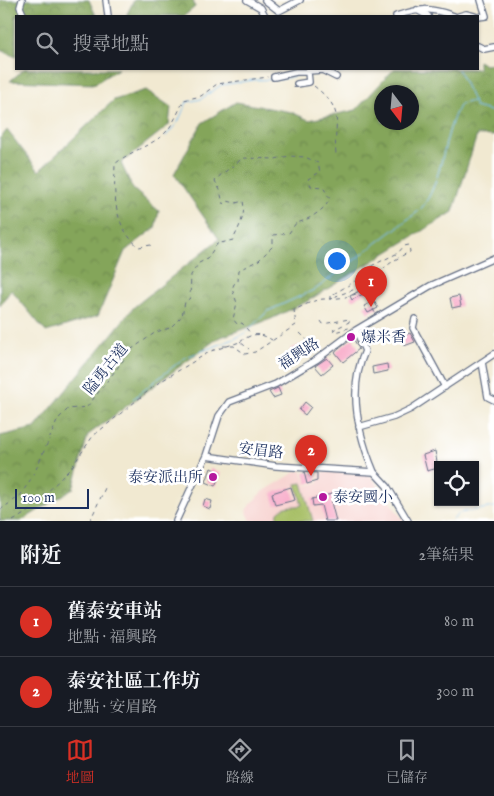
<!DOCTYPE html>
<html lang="zh-TW">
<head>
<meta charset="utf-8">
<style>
  :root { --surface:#171b24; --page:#20242c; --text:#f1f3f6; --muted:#9ea1a6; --line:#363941; --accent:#d93025 }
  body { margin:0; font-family:"IM FELL English","Noto Serif TC",serif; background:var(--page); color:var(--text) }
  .controls { position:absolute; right:15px; bottom:15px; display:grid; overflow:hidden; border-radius:0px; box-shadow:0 1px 4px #0004 }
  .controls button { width:45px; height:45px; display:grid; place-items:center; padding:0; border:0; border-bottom:1px solid var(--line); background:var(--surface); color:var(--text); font:25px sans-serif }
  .compass { position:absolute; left:374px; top:85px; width:45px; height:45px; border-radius:50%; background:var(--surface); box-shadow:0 1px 4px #0004; rotate:164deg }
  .scale { position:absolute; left:15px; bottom:12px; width:74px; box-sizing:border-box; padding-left:5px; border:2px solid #1b2f5e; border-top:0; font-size:14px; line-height:18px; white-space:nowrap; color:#1b2f5e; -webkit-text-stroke:4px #fff; paint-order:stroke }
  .you { position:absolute; left:336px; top:260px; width:18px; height:18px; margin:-12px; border:4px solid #fff; border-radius:50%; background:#1a73e8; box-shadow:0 0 0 8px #1a73e833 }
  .badge { display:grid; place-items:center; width:32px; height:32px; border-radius:50%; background:var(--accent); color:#fff; font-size:16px; font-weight:700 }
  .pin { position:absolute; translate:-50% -41px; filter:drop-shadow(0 1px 2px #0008) }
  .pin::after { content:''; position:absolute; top:26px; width:18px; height:15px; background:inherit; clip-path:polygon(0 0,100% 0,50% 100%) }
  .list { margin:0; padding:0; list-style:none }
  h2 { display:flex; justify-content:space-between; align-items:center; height:65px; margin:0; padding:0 20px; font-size:21px }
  h2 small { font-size:16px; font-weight:400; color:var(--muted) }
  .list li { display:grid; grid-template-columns:32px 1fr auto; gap:15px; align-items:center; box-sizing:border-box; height:70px; padding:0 20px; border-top:1px solid var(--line) }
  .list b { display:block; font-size:19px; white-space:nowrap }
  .list p { margin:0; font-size:16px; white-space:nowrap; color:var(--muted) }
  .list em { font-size:16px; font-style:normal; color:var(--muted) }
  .icon { flex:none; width:28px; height:28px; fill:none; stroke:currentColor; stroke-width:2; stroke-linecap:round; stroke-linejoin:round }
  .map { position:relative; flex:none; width:494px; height:521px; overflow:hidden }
  .search { position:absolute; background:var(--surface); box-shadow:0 1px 4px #0004; left:15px; right:15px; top:15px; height:55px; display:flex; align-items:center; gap:12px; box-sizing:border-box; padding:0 18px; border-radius:0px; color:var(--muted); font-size:19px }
  .sheet { height:205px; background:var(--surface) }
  nav { display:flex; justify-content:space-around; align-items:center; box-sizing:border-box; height:70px; border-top:1px solid var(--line); background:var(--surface); font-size:14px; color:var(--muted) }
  nav a { display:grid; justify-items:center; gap:2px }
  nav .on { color:var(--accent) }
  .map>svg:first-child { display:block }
  .built { fill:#f7d0cd }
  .green { fill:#a6be64; stroke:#607661 }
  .forest { fill:url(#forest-crowns); stroke:#506a5c; fill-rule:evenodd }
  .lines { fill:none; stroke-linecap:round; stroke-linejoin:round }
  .stream { stroke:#7cbff2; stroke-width:1 }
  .building { fill:#f8a8c7 }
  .minor-casing { stroke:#667086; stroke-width:8 }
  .path { stroke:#667086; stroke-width:1; stroke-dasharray:4 4; stroke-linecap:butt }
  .minor { stroke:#fff; stroke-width:5.5 }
  .poi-dot { fill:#b5179e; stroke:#fff; stroke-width:2 }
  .labels { text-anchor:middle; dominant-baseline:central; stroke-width:5; stroke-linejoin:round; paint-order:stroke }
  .poi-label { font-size:15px; fill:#1b2f5e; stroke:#fff; text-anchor:start }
  .street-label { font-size:15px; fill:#1b2f5e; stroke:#fff }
</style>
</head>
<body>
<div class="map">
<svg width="494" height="521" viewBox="0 0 494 521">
  <defs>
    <pattern id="forest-crowns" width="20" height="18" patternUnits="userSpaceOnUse" patternTransform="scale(1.25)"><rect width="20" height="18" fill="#84a55a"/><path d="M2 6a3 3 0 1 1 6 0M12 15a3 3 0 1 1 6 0" fill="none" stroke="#6b874e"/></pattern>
  </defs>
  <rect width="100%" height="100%" fill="#fff"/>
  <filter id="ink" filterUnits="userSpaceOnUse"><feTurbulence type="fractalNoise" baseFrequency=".02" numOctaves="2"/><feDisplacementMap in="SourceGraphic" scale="10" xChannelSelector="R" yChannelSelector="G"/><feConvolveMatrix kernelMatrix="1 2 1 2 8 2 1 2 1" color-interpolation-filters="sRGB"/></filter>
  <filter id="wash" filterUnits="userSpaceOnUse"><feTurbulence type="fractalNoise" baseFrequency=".0096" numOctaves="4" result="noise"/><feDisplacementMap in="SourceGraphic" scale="20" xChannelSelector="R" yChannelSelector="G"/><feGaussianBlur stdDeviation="1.12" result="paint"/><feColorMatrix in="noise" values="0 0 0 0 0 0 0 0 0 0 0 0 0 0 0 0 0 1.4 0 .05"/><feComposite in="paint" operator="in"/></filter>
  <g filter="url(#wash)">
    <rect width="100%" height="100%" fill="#f1e9d1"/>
    <path class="built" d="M297 471H302L307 486 319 482V472L369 474 404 521H251L246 510 261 493Z"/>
    <path class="green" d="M302 483 313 521H277L278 512C288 503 293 508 302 505L296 484Z"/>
    <path class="forest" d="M0 0H89L96 16H16V57L0 50Z
      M134 0H193L195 7 184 16H126Z
      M478 61 485 65 494 63V136L477 135 453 212 306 302 271 319 218 338 88 435 73 489 21 521H0V436L35 428 134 307 219 239 174 174 202 123 236 102 291 112 309 120 356 110 394 69H478ZM382 92H412V122H382Z
      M24 69H118L94 84 10 81Z
      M146 90 171 107 169 125 121 163 133 189 159 211 155 228 125 251 98 316 46 332 11 290 0 306V139L7 130 39 171 114 100Z"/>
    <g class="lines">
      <path class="stream" d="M458 69 473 101
        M332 72 342 73 354 69
        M309 74 320 73
        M166 136 178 122 187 102 201 99 221 85 254 80 283 79 298 75
        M133 399 184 358 234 339 245 333 268 311 316 289 420 210C444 181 442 136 460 104L473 101 475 107 494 112
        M452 521 459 513 494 507"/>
    </g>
    <g id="blocks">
      <path class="building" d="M377 281 379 285 352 300 350 296Z
        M459 296 461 306 452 308 450 298Z
        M374 301 378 308 368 313 364 306Z
        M410 333 415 342 404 346 400 337Z
        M353 338 359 349 343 362 335 352Z
        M307 343 309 349 293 356 290 349Z
        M327 358 333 365 322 374 315 366Z
        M387 364 388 371 373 374 372 367Z
        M278 388 281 395 273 398 269 392Z
        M305 402 311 407 305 415 299 410Z
        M435 451 438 468 427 471 423 455Z
        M211 468 221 473 215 486 206 482Z
        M304 472 317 473V481L307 484Z
        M291 487 295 500 275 505 272 493Z
        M344 491 346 498 331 502 336 521H325L321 505 313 506 312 499Z
        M205 499 212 501 210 509 203 506Z"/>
    </g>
  </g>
  <g filter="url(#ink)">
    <use href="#blocks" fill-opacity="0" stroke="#667086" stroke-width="1"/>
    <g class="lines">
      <defs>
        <path id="minor" d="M22 0 20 7 24 16
          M106 0 108 16
          M247 0 261 8 265 16
          M265 0 279 11 300 0
          M417 10 428 16
          M396 16C421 8 428 7 454 16
          M459 16 466 14 474 16
          M478 17 486 16 481 0
          M478 46 484 49 494 47
          M308 71 322 70 336 77
          M274 77 296 72H308L309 69
          M297 84 309 82 308 72
          M415 319 413 328 445 387
          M356 330 365 351C347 390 358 434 374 472
          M482 362 488 397 494 400
          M359 427 394 417 411 409 494 354
          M206 456 276 466 374 472 387 486 408 521
          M176 521 206 456 219 416 229 402 276 384 316 360 356 330 430 286 494 258"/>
      </defs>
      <use href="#minor" class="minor-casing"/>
      <path class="path" d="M314 86C347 112 333 119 336 155
        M151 245 139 247C113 226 114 195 115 164 130 151 150 146 163 135 173 126 178 112 184 100L201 96 217 84 268 77
        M330 300V296L354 282 363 270 398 253 404 246 409 245 410 252C391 260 378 273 364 286L336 296 334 300
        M373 309 375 313
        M321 321 323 324 349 319V322L333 330 335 332 352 327
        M300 333 307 340 315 354
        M240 342C252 333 259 332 272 340
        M223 346H234L245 354 255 352 296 325 294 310C303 306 315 299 324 299 345 298 352 297 371 287
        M0 510 20 496 34 474 58 419 68 409 87 407 132 349 156 332 170 328 182 316 185 302 190 298 191 275 199 263 207 259 217 244 233 240C239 227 246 215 243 201L236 203 227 201 223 204 220 190 215 181C223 171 233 168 242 158L275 159 289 156 305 157 318 163 320 172 308 179 311 186 323 187 330 199C325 210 307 221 296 223L289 233 273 235V246L259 260 239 270 238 281 234 284 232 289 237 303 233 319 237 324 242 323 251 334
        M0 519 1 521
        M13 521 29 511 71 468 93 436 158 383 211 351 240 342 249 349
        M90 521 105 488"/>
      <use href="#minor" class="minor"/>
    </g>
  </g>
  <g class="poi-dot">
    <circle cx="351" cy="337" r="5"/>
    <circle cx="213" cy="477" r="5"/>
    <circle cx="323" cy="497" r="5"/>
  </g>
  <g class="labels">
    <g class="poi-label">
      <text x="361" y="337">爆米香</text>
      <text x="203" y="477" text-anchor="end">泰安派出所</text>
      <text x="333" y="497">泰安國小</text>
    </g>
    <g class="street-label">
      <text transform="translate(299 354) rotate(-33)">福興路</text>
      <text transform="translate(106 369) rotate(-51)">隘勇古道</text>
      <text transform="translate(261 451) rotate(6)">安眉路</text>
    </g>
  </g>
</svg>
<div class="controls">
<button><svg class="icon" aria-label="locate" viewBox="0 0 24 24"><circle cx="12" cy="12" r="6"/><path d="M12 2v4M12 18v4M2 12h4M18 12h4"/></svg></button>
</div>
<svg class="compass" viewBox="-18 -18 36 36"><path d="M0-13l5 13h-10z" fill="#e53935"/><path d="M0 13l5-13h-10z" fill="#9ea1a6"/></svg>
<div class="scale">100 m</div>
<div class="you"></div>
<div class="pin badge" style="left:371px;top:307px">1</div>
<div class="pin badge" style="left:311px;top:476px">2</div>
<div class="search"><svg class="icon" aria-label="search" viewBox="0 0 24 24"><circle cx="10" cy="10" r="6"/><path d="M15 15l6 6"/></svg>搜尋地點</div>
</div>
<section class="sheet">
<h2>附近<small>2筆結果</small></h2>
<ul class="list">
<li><span class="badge">1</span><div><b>舊泰安車站</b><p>地點 · 福興路</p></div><em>80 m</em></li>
<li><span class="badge">2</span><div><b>泰安社區工作坊</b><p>地點 · 安眉路</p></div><em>300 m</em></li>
</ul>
</section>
<nav>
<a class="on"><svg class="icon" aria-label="map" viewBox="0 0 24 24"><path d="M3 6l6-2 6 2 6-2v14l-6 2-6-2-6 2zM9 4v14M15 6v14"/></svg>地圖</a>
<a><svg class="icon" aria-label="directions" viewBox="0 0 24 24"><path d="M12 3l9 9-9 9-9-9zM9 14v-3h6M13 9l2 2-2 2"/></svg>路線</a>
<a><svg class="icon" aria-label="saved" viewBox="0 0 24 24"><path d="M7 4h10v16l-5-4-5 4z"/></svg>已儲存</a>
</nav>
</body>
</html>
